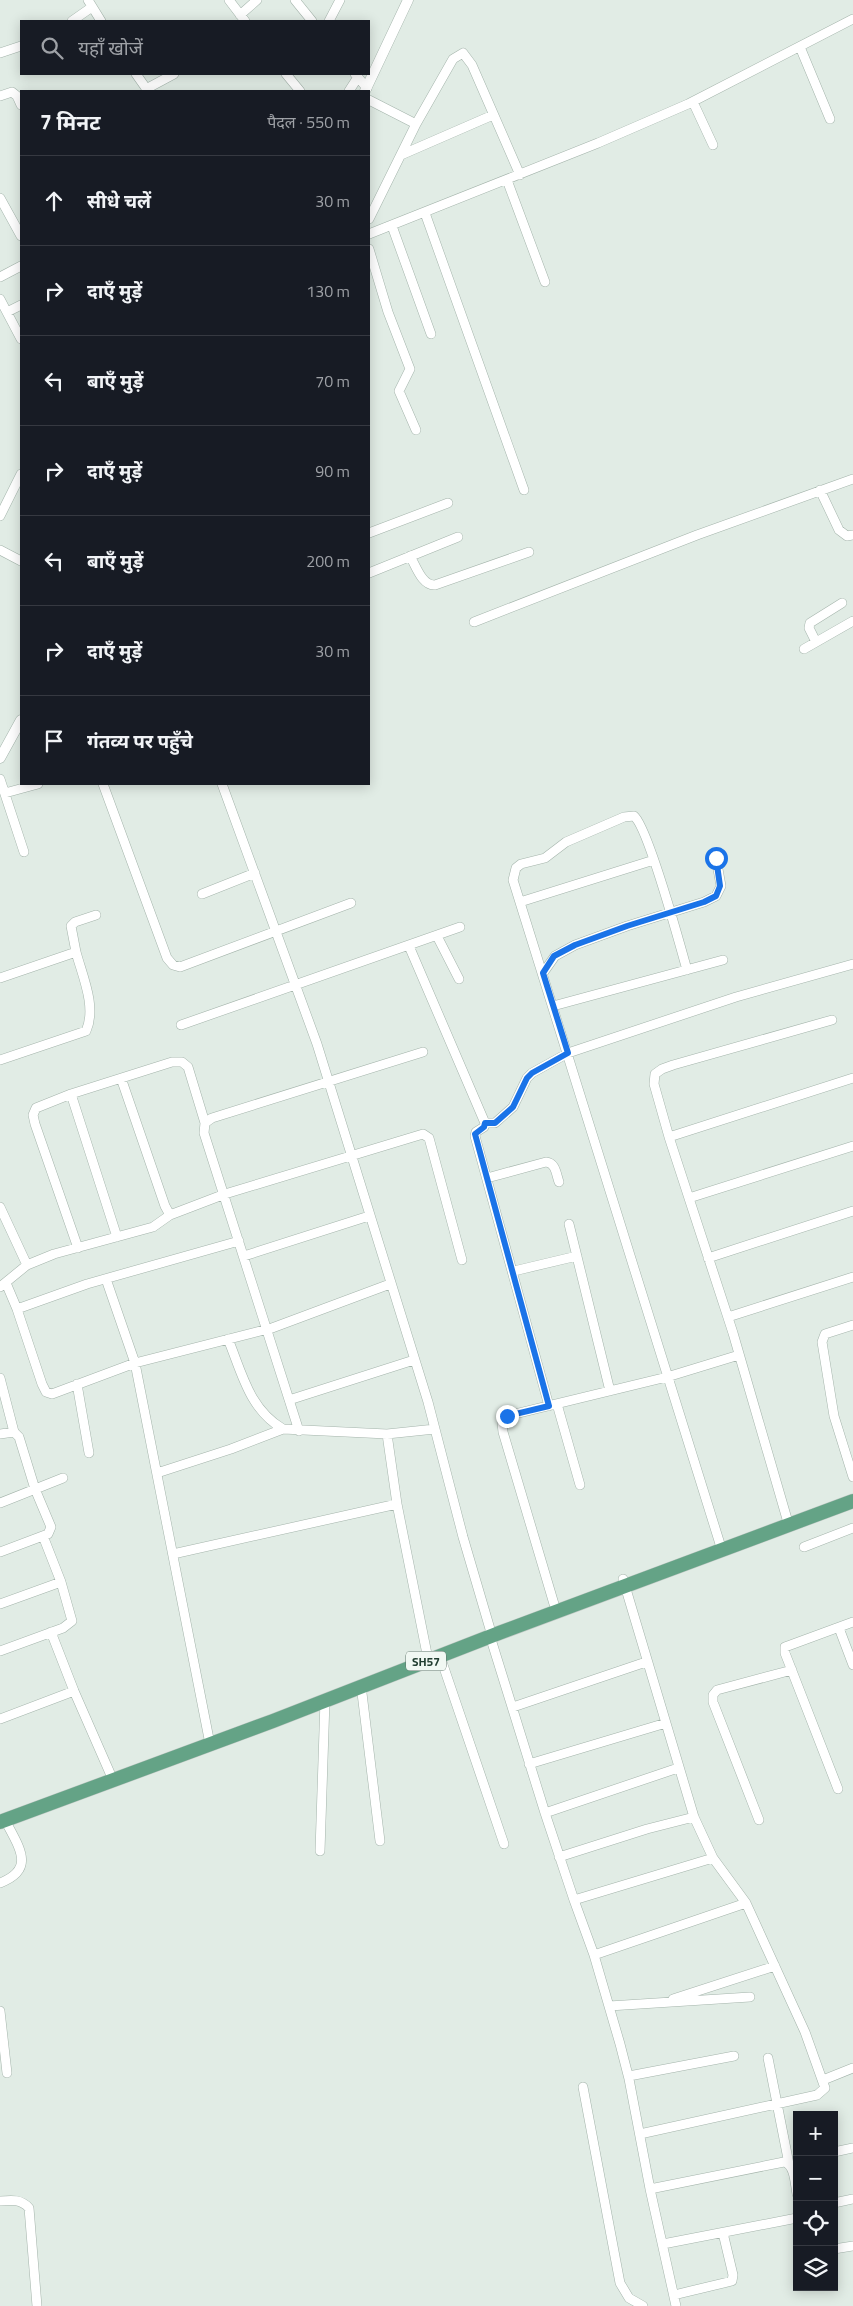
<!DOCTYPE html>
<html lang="hi">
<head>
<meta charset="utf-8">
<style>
  :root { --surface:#171b24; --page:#20242c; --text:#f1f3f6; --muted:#9ea1a6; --line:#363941 }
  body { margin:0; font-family:"Titillium Web","Noto Sans Devanagari",sans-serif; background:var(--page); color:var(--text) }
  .controls { position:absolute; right:15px; bottom:15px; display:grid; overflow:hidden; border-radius:0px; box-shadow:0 2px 12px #0003 }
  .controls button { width:45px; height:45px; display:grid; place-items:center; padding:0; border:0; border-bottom:1px solid var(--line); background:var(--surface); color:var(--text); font:25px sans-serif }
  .stop { position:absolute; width:15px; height:15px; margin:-11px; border:4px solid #1a73e8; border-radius:50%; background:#fff }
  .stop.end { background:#1a73e8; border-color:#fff; box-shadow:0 1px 5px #0008 }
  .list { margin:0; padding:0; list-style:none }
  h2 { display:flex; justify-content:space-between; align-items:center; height:65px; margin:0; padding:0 20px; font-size:21px }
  h2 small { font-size:16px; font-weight:400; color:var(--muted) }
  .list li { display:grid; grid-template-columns:32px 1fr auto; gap:15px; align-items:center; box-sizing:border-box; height:90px; padding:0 20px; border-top:1px solid var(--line) }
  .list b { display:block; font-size:19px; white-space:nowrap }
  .list em { font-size:16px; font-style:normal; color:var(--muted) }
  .icon { flex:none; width:28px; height:28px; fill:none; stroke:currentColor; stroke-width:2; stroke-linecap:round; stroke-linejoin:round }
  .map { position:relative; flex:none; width:853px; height:2306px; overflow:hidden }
  .search { position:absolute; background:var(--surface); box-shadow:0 2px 12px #0003; left:20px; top:20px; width:350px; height:55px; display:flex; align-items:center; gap:12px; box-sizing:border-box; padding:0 18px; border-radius:0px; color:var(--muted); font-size:19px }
  .panel { position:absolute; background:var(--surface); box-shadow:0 2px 12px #0003; left:20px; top:90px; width:350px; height:695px; border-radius:0px }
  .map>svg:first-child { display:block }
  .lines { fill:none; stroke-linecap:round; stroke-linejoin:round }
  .minor-casing { stroke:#a4b4ab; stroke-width:10 }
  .tertiary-casing { stroke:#a4b4ab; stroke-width:11 }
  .primary-casing { stroke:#c1c9c5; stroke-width:15 }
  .minor { stroke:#fff; stroke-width:9 }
  .tertiary { stroke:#fff; stroke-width:10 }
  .primary { stroke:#64a386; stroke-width:14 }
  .route { stroke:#1a73e8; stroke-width:6 }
  .labels { text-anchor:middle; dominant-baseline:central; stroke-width:4.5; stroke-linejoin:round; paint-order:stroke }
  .shield { fill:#f1f8f3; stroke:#5f756a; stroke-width:1 }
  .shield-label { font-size:12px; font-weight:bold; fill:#213d30 }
</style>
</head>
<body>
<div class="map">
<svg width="853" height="2306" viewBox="0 0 853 2306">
  <rect width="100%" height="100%" fill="#e1ece5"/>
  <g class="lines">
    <defs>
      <path id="minor" d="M88 0 101 21
        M229 0 245 21
        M295 0 312 21
        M240 15 257 0
        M72 21 92 7
        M329 21 340 0
        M800 47 830 119
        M0 53 21 46
        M136 74 148 91
        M286 74 300 91
        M355 74 367 88
        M146 89 174 74
        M349 91 358 77
        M0 96 12 92 17 96 21 105
        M369 100 416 124
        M693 102 713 145
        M401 155 493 115
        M507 180 545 282
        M0 198 21 236
        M425 213 524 490
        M369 219 416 124 453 59 463 53 472 65 520 175
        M392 226 431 334
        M369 234 598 143 688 104 853 19
        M369 249 388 312 410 369 399 391 416 430
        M0 277 21 266
        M0 299 21 339
        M7 312 21 305
        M820 490 839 530 847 536 853 535
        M0 516 21 474
        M369 533 448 503
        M0 550 21 561
        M410 556C416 566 422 586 435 585L529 552
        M369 573 458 537
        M474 622 697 535 853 479
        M816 642 809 628 810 623 842 603
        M804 649 853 621
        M0 779 24 852
        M103 784 167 958 173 965 180 967 351 903
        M222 784 317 1044 428 1402 463 1537 490 1629V1636L545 1813 574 1900 594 1955 620 2044 629 2079 650 2189 676 2306
        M5 793 38 784
        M202 894 255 873
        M520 902 654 860
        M437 936 459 979
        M409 946 485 1123 484 1127 476 1132 475 1136 549 1406
        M687 970C680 945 648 827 634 816L624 817 566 842 545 858 521 864 516 868 513 880 720 1544
        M543 973 555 956 575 945 627 926 704 902 716 896 721 886 716 858
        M0 978 76 952 71 926 75 922 96 915
        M553 1006 723 960
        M181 1025 460 927
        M0 1060 86 1031C97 1007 82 975 76 952
        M121 1078 165 1206 170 1215
        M71 1094 117 1237
        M485 1123H495L513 1107 527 1078 532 1073 568 1053 736 997 853 964
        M669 1137 853 1078
        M487 1178 546 1162C556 1163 556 1174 559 1182
        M689 1198 853 1146
        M0 1207 27 1265
        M569 1224 610 1391
        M78 1248 35 1124 33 1115 36 1108 71 1094 172 1062H182L188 1067 205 1123
        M244 1256 369 1216
        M708 1258 853 1211
        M514 1271 577 1256
        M106 1279 135 1363 210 1744
        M6 1283 17 1309 42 1384 46 1392 52 1394 135 1363 272 1328 390 1284
        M0 1287 27 1265 54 1254 153 1227 170 1215 225 1194 423 1134 429 1138 462 1260
        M17 1309 87 1284 239 1241
        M728 1317 853 1277
        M853 1325 825 1334 822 1342 834 1416 853 1477
        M228 1339C242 1373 249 1409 283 1429L387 1434 435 1429
        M0 1378 14 1432
        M77 1384 89 1453
        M289 1400 414 1360
        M557 1404 580 1485
        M299 1431 204 1133 205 1123 212 1118 423 1052
        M0 1434 14 1432 19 1437 35 1489 51 1527 48 1534 0 1552
        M387 1434 397 1504 427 1654
        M157 1473 231 1449 283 1429
        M0 1503 63 1478
        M787 1519 733 1333 669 1137 654 1084 655 1074 662 1069 673 1065 832 1020
        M804 1547 853 1528
        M173 1554 397 1504
        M623 1579 694 1817 713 1858 746 1903 805 2032 825 2088 817 2095 640 2134
        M0 1604 61 1582
        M554 1604 503 1432 502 1423 507 1416 667 1377 739 1355
        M839 1628 853 1665
        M51 1632 74 1691 113 1780
        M0 1651 63 1628 72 1621 61 1582 43 1536
        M440 1656 504 1844
        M361 1685 380 1841
        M513 1707 646 1662
        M0 1719 74 1691
        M529 1764 666 1723
        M838 1789 785 1653V1647L853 1622
        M545 1813 678 1768
        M759 1820 713 1702V1695L717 1690 792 1670
        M320 1851 325 1700
        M559 1857 647 1829 694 1817
        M0 1883C37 1869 18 1846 5 1820
        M574 1900 713 1858
        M594 1955 746 1903
        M673 1999 775 1966
        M609 2006 750 1997
        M0 2011 7 2073
        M768 2058 789 2164
        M629 2076 734 2056
        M823 2080 853 2068
        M583 2087 620 2283 629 2298 643 2306
        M834 2152 853 2148
        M650 2189 784 2162C795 2165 795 2184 797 2194
        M0 2201C12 2200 21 2199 29 2208L37 2306
        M834 2203 853 2199
        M663 2244 797 2218
        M834 2249 853 2246
        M674 2295 732 2281 733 2275 723 2233"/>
      <path id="tertiary" d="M365 91 408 0
        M0 758 21 720"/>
      <path id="primary" d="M0 1822 273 1721 499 1633 853 1501"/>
    </defs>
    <use href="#minor" class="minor-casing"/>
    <use href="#tertiary" class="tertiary-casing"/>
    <use href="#primary" class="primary-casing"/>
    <use href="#minor" class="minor"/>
    <use href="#tertiary" class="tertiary"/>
    <use href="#primary" class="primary"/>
  </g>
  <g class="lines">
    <path class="route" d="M507 1416 549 1406 475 1134 484 1127 485 1123H495L513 1107 527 1078 532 1073 568 1053 543 973 554 956 575 945 627 926 704 902 716 896 720 886 716 858"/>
  </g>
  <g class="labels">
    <rect class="shield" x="406" y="1651.5" width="40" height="19" rx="4"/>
    <g class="shield-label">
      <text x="426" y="1661">SH57</text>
    </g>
  </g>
</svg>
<div class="controls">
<button>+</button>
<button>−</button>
<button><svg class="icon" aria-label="locate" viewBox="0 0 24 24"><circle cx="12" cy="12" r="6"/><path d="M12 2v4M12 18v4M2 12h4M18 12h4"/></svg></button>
<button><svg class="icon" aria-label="layers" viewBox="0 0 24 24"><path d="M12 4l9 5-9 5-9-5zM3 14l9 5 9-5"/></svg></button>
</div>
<div class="stop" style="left:716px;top:858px"></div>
<div class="stop end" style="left:507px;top:1416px"></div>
<div class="search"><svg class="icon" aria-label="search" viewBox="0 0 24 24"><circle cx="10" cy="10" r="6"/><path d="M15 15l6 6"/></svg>यहाँ खोजें</div>
<section class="panel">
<h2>7 मिनट<small>पैदल · 550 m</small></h2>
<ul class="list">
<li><svg class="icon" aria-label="ahead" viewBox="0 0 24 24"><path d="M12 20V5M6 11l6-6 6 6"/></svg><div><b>सीधे चलें</b></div><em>30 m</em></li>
<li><svg class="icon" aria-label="right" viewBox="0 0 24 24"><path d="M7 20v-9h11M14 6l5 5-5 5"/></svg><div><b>दाएँ मुड़ें</b></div><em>130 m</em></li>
<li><svg class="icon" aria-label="left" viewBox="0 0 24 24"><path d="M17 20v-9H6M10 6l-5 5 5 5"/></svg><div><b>बाएँ मुड़ें</b></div><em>70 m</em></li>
<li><svg class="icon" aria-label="right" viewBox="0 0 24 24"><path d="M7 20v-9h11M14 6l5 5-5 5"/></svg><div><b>दाएँ मुड़ें</b></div><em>90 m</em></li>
<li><svg class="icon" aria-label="left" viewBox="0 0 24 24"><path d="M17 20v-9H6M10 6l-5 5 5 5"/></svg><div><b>बाएँ मुड़ें</b></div><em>200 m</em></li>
<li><svg class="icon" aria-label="right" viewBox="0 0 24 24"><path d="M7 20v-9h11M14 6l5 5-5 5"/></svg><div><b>दाएँ मुड़ें</b></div><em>30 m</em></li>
<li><svg class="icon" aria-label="arrive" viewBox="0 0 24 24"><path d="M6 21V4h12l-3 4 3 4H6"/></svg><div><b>गंतव्य पर पहुँचे</b></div></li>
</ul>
</section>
</div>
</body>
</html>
